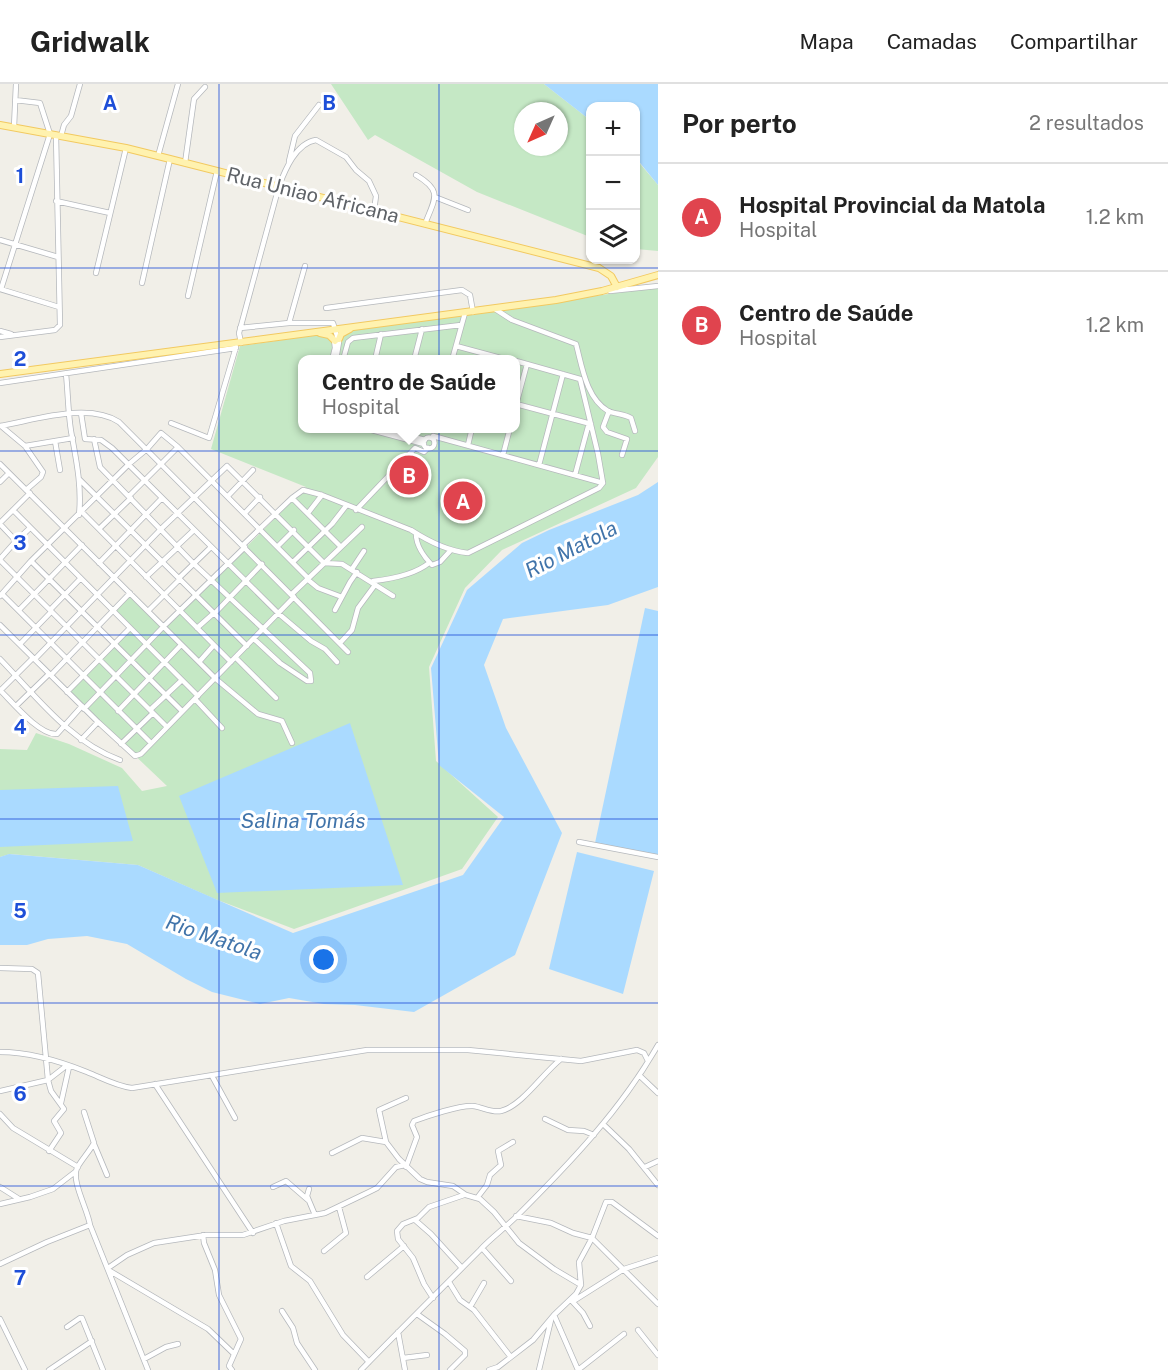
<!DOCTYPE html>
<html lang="pt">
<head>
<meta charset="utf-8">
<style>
  :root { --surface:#fff; --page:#f2f2f2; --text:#222; --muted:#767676; --line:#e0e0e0; --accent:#b45309 }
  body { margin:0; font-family:"Public Sans",sans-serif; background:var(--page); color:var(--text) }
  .controls { position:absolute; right:18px; top:18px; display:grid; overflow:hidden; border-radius:12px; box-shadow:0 2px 4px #0004 }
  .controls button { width:54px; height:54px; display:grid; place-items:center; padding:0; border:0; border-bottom:2px solid var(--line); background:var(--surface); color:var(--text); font:30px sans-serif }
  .compass { position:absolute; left:514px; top:18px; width:54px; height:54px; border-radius:50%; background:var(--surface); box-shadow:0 2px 4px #0004; rotate:225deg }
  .you { position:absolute; left:324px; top:876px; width:21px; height:21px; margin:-15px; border:4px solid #fff; border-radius:50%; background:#1a73e8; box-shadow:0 0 0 9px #1a73e833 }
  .badge { display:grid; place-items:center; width:39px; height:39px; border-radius:50%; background:var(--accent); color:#fff; font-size:20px; font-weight:700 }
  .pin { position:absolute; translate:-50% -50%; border:3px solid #fff; box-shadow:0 2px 6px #0006 }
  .popup { position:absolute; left:298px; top:271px; width:222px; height:78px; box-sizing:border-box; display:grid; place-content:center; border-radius:12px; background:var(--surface); filter:drop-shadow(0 2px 4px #0005); font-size:20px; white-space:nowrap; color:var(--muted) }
  .popup b { font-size:22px; color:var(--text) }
  .popup::after { content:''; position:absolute; left:50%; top:100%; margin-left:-12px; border:12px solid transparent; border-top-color:var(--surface) }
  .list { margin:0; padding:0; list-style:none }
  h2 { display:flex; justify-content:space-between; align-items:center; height:78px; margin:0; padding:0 24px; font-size:26px }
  h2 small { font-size:20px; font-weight:400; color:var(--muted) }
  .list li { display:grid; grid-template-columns:39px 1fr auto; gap:18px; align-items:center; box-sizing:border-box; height:108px; padding:0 24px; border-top:2px solid var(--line) }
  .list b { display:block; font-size:22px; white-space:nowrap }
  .list p { margin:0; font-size:20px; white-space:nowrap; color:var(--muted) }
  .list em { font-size:20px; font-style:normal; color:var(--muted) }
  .icon { flex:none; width:33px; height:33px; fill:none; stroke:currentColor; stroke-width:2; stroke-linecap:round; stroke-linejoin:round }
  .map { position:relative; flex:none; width:658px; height:1286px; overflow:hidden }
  header { display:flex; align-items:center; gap:36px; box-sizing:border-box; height:84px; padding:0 30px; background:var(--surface); border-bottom:2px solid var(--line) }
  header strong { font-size:28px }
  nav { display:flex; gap:33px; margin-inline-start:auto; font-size:21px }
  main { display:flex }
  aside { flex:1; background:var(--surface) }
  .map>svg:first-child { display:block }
  .green { fill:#c5e8c5; fill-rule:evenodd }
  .water { fill:#aadaff }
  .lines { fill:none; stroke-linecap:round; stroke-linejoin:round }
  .minor-casing { stroke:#b5b8bc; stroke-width:6 }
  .major-casing { stroke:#f2c960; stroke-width:8 }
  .minor { stroke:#fff; stroke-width:4.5 }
  .major { stroke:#fff2af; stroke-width:6 }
  .grid { fill:none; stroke:#1d4ed8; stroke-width:1.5; stroke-opacity:0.55 }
  .labels { text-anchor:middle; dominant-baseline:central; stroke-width:6; stroke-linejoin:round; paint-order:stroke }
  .street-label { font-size:20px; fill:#5f6368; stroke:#fff }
  .water-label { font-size:21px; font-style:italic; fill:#4174aa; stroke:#fff }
  .grid-label { font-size:20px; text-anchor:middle; font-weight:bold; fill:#1d4ed8; stroke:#fff; stroke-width:6; stroke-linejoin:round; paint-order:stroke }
</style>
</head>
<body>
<header>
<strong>Gridwalk</strong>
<nav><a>Mapa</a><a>Camadas</a><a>Compartilhar</a></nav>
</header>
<main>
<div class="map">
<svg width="658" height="1286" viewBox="0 0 658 1286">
  <rect width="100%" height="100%" fill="#f1efe8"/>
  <path class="green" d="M331 0H544L590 36V153L477 108 375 51 368 56ZM523 27H559V63H523Z
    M636 75 658 101V167L636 165Z
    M658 203V373L636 404 502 466 465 504 429 583 436 677 498 733 462 785 294 845 215 815 138 781 10 770 0 773V665L27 666 36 649 69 660 122 684 142 707 167 702 68 608 129 543 114 527 129 512 166 544 306 403 211 365 240 262ZM302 276H516V344H302Z"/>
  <path class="water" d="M544 0H658V101L636 74V22H590V36Z
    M658 398V503L608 521 503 535 484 581 506 644 562 749 515 871 414 928 355 921 324 920 289 914 260 920 212 908 186 895 127 860 87 852 48 855 27 861H0V773L9 770 138 781 293 849 463 791 504 733 439 681 431 584 467 506 522 459 549 446 638 411Z
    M645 524 658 527V771L595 759Z
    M350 639 403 801 217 809 179 712Z
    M118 702 133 757 0 763V706Z
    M577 768 654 787 623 910 549 885Z"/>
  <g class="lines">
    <defs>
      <path id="minor" d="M14 43 16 0
        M61 52 64 41 71 32 80 0
        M158 72 178 0
        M289 77 295 52 319 21
        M185 79 194 15 205 3
        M416 91C443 107 435 114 425 140
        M435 113 468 126
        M56 117 110 129
        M0 156 58 173
        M96 189 126 64
        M142 199 170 75
        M0 205 59 223
        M1 205 50 50 40 19 15 16
        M610 207 658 202
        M188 212 217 87
        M326 224 462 206 470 211 473 228
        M495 225 512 236 576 260C582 282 586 314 608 327 615 330 624 330 631 334L635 347
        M289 239 305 182
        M240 244 289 239H333L339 258 336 276
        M0 247 11 250
        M0 253 55 246 60 241 56 51
        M241 259 239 249 279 102C285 86 296 59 316 56L346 73 356 86 369 97 376 112 374 127
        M456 262 508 276
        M332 276 335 264 334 255
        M343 276 348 258 353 254 461 241
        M375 276 381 250
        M414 276 422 245
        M437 276H444
        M452 276 465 229
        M516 277 580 295 598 370 603 399
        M66 290C68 309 68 328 71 347 76 375 82 402 79 431
        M0 299 236 264
        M516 320 591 340
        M516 321 527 280
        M609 327 603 343 607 348 627 355 622 371
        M81 329 85 355 101 356 112 364 279 530 311 557 325 565 337 578
        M171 339 209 354 236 263
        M0 342C35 336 88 318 119 338L348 568
        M1 342 25 362 43 388 41 393 26 406
        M364 344 424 360
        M380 344 425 356
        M433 352 603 399
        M423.5 359a5.5 5.5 0 1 1 11 0a5.5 5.5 0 1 1-11 0Z
        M94 355 100 383 194 480 310 589 311 597H307L280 579 254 555
        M55 357 60 386
        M468 361 472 344
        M25 362 73 354
        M503 371 510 344
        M0 380 216 595 258 630 282 637 292 659
        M539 381 563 290
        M575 391 589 339
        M79 395 247 562
        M0 398 9 389
        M129 412 178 363
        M228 412 253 386
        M292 414 341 463
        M13 426 198 612
        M356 426 415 364 424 368 428 364
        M82 428 231 578
        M245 429 260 413
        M308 429 322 411
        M0 439 30 409
        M0 440 16 457 30 444
        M99 445 131 414
        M416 450C416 461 424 473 432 481L440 478 451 466
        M243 461 292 414 303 406 322 411 411 446C428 457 447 467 468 469L599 404 603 399
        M177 462 194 446
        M278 462 294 446
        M0 475 16 457
        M0 476 167 643
        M31 477 182 627
        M293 478 332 440 346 422
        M99 479 162 414
        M352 485 364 467
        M146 493 178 463
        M179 494 211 463
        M307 495 318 504 342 513
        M373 497C391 495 414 491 429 479
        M2 510 151 659
        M292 510 362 443
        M0 512 31 477 129 380 147 365 161 349 178 363 308 494
        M19 526 82 461
        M50 526 80 495
        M335 526 350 498 357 488
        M148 527 180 495
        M215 529 262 480
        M0 541 98 638 135 672 141 670 294 513
        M197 544 214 529
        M340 559 352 546 358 524 375 501
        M20 560 51 528
        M236 574 276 614
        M0 575C36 612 70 658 120 676
        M35 575 161 445 227 382 324 479 342 480 393 512
        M199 578 214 561
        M51 591 130 509
        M0 606C12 618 40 652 57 650L82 622
        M0 607 33 574
        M67 608 130 544
        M195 615 222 644
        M16 622 49 590
        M84 625 163 543 245 463
        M150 626 182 596
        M118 627 181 561
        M81 656 98 638
        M121 660 153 629
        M579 758 658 773
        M0 884 32 885 38 889 48 996 51 1007 64 1025 54 1037 61 1049 49 1067
        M0 968C28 968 62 978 87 988 102 994 116 1002 132 1004L367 966H468L581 977 637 966 644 969 648 977
        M212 992 235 1034
        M640 992 658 1009
        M155 1000 253 1149
        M0 1007 48 996 66 982
        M61 1019 69 983
        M84 1028 94 1059C89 1068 82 1075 77 1084 71 1097 88 1126 90 1141L148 1286
        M0 1030 13 1044 78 1083
        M545 1035 568 1046 584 1047 594 1051
        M603 1040 629 1065 658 1101
        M386 1058 379 1026 406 1014
        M94 1060 107 1091
        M332 1069 362 1054 386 1058 399 1075 420 1095 427 1098 453 1102 466 1111 480 1115 494 1128 519 1159 554 1185 581 1201
        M406 1083 417 1053 412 1041 414 1037C427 1032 460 1021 473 1022 482 1023 492 1029 501 1027 522 1022 543 989 561 975
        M645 1083 658 1077
        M0 1103 19 1115
        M273 1103 286 1097 308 1116
        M309 1105 307 1112 315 1131
        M477 1114 487 1101 490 1091 501 1081 498 1067 513 1058
        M0 1120 30 1113 53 1105 75 1088
        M516 1132 551 1139 573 1149 592 1154 658 1220
        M415 1136 431 1150 462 1184
        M276 1139 291 1182 310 1197 343 1251 369 1278
        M203 1151 204 1159 215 1186 219 1211 241 1255 229 1282 232 1286
        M482 1164 511 1197
        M324 1167 346 1149 339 1123
        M0 1180 47 1158 90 1141
        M108 1184 127 1171 154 1159 206 1151H243L284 1137 325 1129 369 1108 377 1104 396 1083 405 1081
        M110 1187 208 1245 234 1270
        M367 1193 404 1162
        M449 1198 460 1216 474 1226 510 1272
        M433 1214 424 1200 413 1174 398 1155 397 1147 403 1140 418 1134 429 1123 464 1111
        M571 1216 583 1229 590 1242
        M575 1216 624 1185 658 1174
        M470 1223 484 1199
        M282 1227 293 1244 297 1259 315 1286
        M417 1230 445 1250 465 1267V1271L450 1286
        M554 1231 578 1286
        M0 1235 25 1286
        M67 1243 80 1234H82L103 1286
        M638 1246 658 1271
        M398 1248 405 1286
        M403 1274 427 1271
        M144 1275 166 1263 178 1260
        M49 1286 92 1257
        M361 1286C400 1246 440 1206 480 1166 491 1154 505 1144 517 1132 569 1080 621 1026 658 961
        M489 1286 498 1283 533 1256 554 1231 576 1210 581 1201 579 1178 592 1154 606 1118H612L658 1152
        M539 1286 551 1236
        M578 1286 624 1250"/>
      <path id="major" d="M0 41 126 64 170 75 599 184 611 192 617 203
        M320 249 329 251 335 257
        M339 255 341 250 350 245
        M0 290 556 216 602 207 658 191"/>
    </defs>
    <use href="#minor" class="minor-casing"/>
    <use href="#major" class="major-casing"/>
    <use href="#minor" class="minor"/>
    <use href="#major" class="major"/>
  </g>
  <path class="grid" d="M219 0V1286M439 0V1286M0 184H658M0 367H658M0 551H658M0 735H658M0 919H658M0 1102H658"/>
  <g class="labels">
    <g class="street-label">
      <text transform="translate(313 111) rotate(14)">Rua Uniao Africana</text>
    </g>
    <g class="water-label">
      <text transform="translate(571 465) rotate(-27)">Rio Matola</text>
      <text x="303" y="736">Salina Tomás</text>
      <text transform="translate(214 853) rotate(19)">Rio Matola</text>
    </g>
  </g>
  <g class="grid-label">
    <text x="110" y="26">A</text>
    <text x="329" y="26">B</text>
    <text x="20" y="99">1</text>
    <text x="20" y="282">2</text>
    <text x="20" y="466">3</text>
    <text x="20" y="650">4</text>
    <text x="20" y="834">5</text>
    <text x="20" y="1017">6</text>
    <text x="20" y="1201">7</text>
  </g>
</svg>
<div class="controls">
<button>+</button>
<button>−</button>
<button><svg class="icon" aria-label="layers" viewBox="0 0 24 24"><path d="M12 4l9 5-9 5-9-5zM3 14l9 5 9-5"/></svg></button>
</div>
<svg class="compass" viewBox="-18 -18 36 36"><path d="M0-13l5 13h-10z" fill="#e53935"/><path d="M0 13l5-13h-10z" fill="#767676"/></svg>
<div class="you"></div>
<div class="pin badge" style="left:463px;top:417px;background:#e0444e">A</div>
<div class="pin badge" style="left:409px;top:391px;background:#e0444e">B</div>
<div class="popup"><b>Centro de Saúde</b>Hospital</div>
</div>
<aside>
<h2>Por perto<small>2 resultados</small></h2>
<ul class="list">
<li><span class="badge" style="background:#e0444e">A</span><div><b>Hospital Provincial da Matola</b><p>Hospital</p></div><em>1.2 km</em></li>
<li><span class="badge" style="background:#e0444e">B</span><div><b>Centro de Saúde</b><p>Hospital</p></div><em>1.2 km</em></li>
</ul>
</aside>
</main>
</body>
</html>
